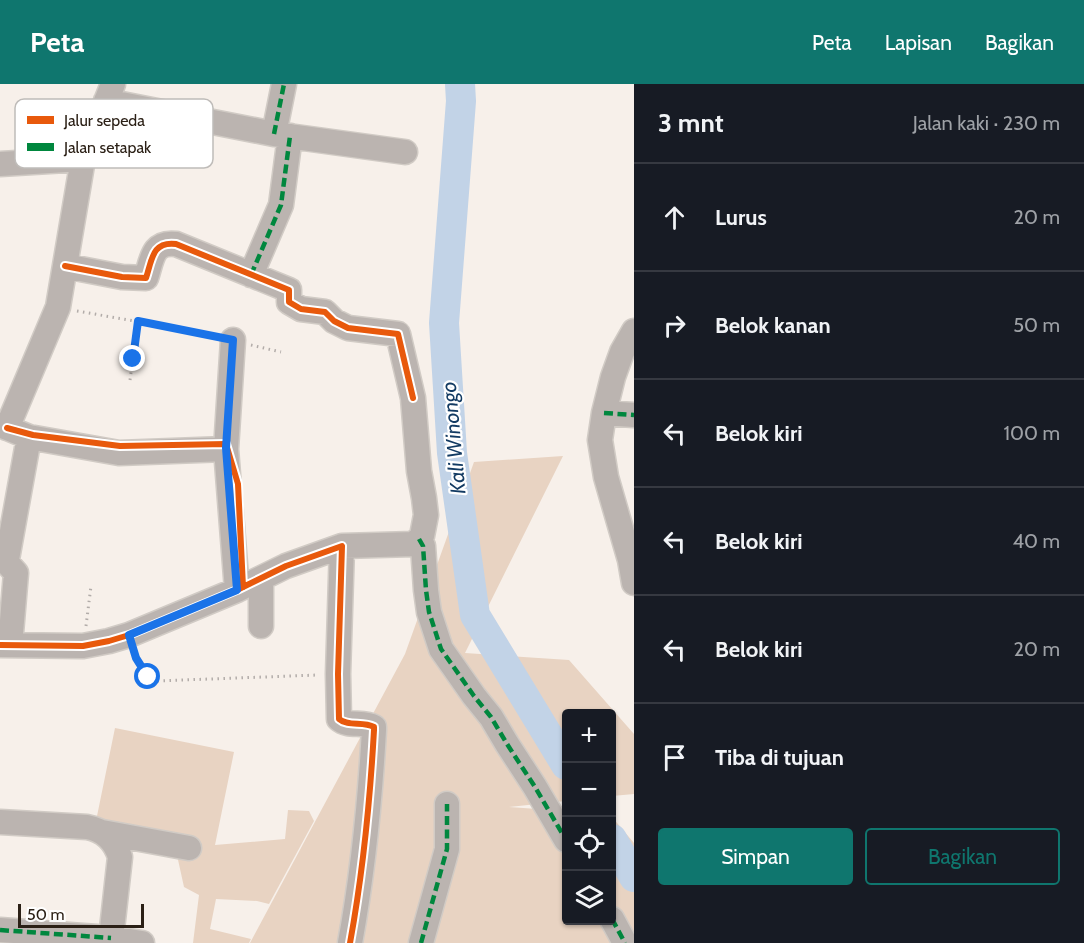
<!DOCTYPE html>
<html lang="id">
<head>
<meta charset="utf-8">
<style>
  :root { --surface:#171b24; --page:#242831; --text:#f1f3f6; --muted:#9ea1a6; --line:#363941; --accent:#0f766e }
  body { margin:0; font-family:Cabin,sans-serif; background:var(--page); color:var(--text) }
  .controls { position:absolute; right:18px; bottom:18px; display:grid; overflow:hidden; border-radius:6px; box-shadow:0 2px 4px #0004 }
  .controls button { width:54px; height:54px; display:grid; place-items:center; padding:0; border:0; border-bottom:2px solid var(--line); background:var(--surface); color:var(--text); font:30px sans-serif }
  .scale { position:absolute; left:18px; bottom:15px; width:126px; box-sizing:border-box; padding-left:6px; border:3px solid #2b2016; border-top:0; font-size:16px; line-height:21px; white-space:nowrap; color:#2b2016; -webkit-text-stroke:4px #fff; paint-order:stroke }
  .stop { position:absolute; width:18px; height:18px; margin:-14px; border:4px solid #1a73e8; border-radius:50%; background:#fff }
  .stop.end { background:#1a73e8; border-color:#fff; box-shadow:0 2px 6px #0008 }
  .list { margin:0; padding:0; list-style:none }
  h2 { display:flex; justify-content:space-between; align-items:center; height:78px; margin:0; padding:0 24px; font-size:26px }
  h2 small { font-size:20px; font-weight:400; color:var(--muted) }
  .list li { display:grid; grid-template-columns:39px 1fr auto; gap:18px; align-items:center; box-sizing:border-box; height:108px; padding:0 24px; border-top:2px solid var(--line) }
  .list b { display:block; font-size:22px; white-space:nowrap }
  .list em { font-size:20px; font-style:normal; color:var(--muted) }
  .actions { display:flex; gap:12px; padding:18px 24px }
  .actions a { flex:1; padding:14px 0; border:2px solid var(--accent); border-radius:6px; text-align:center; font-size:21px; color:var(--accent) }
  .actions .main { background:var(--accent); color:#fff }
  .icon { flex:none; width:33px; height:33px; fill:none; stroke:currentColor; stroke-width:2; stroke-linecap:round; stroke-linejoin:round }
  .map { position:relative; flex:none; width:634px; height:859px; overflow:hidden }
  header { display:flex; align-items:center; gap:36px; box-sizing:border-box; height:84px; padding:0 30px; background:var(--accent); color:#fff }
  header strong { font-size:28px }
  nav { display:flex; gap:33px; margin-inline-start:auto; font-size:21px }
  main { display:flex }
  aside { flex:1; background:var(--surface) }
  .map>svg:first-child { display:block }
  .green { fill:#e8d3c2 }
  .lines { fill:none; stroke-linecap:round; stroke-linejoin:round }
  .river { stroke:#c2d3e7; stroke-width:30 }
  .minor-casing { stroke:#d1cbc5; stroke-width:27 }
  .path { stroke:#b2aca9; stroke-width:3; stroke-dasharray:1.5 4.5; stroke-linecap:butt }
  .minor { stroke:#bbb4b0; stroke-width:24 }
  .quiet { stroke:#00873e; stroke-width:4.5; stroke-dasharray:9 4.5; stroke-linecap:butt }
  .cycleway-casing { stroke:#fff; stroke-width:10 }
  .cycleway { stroke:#e8590c; stroke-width:6 }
  .route { stroke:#1a73e8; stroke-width:8 }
  .labels { text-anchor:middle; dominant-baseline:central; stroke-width:4.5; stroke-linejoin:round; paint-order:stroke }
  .water-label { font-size:21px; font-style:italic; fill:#123a62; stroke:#fff }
  .key { fill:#fff; stroke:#bfbcb9; stroke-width:1.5 }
  .key-label { font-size:16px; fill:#2b2016 }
</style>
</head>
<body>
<header>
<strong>Peta</strong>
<nav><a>Peta</a><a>Lapisan</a><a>Bagikan</a></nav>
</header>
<main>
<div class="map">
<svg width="634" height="859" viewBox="0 0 634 859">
  <rect width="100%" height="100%" fill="#f7f0ea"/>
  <path class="green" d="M563 372 465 569 569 576 634 650V710L612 712V630H566V717L509 723 566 727V836H612V733L634 759V859H250L405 570 474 378Z
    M115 644 234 668 215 761 285 755 288 726 309 727 314 737 269 820 257 817 216 815 210 845 251 855 249 859H193L199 811 184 803 173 753 96 737Z"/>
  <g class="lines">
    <path class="river" d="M460 0 461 17 444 239 452 369 475 531 566 681
      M612 755 634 793"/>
    <defs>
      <path id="minor" d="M106 17 274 50 405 68
        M274 50 284 0
        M0 80 83 75 113 0
        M251 191 281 121 290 52
        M634 247 622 268 613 293 604 329 600 356 606 393 630 476 634 499
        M233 256 226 365 237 506
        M604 329 634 331
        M0 341 29 353 119 369 226 365
        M7 344 58 223 83 75
        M419 455 423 462 426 506 429 528 441 565 474 612 491 633 507 660 535 703 566 756
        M342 462 338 590 339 635C348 643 363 637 374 643V646C370 718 363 788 350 859
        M261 495V542
        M0 561 83 562 109 557 129 551 237 506 286 482 342 462 414 460 422 452 426 431 424 414 419 387 413 314 398 250 348 244 334 237 325 228 301 225 289 218V206L176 160C152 157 152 176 146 194L122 193 65 182
        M10 561 16 489 8 480 7 475 29 353
        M0 738 87 743C104 746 115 757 120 773L111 854
        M102 748 189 764
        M612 835 625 859
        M0 846 111 854 142 859
        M421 859 447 765V720"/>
    </defs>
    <use href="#minor" class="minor-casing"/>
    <path class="path" d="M77 227 186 246 215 252
      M251 261 281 268
      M130 296 138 237
      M86 542 91 502
      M135 571 146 591 156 597 318 591"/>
    <use href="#minor" class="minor"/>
    <path class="quiet" d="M274 50 284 0
      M251 191 281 121 290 52
      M604 329 634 331
      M419 455 423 462 426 506 429 528 441 565 474 612 491 633 507 660 535 703 566 756
      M612 835 625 859
      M0 846 111 854
      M421 859 447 765V720"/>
    <defs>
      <path id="cycleway" d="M65 182 122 193 146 194C152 176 152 157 176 160L289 206V218L301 225 325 228 334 237 348 244 398 250 413 314
        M7 344 33 351 120 362 226 360 238 400 243 503
        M0 561 83 562 109 557 129 551 237 506 286 482 342 462 338 590 339 635C348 643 363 637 374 643V646C370 718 363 788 350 859"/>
    </defs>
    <use href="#cycleway" class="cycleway-casing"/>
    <use href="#cycleway" class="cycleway"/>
  </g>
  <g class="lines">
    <path class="route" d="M133 275 138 237 233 256 226 364 237 506 129 551 136 574 148 593"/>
  </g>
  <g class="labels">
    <g class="water-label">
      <text transform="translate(453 354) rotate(-95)">Kali Winongo</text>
    </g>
  </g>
  <rect x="15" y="15" width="198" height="69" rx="9" class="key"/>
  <rect x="27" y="32" width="27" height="8" fill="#e8590c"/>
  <rect x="27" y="59" width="27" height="8" fill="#00873e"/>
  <g class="key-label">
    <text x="64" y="42">Jalur sepeda</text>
    <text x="64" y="69">Jalan setapak</text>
  </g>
</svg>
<div class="controls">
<button>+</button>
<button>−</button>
<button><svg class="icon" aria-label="locate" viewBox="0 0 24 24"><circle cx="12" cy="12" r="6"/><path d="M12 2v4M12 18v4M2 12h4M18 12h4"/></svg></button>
<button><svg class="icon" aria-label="layers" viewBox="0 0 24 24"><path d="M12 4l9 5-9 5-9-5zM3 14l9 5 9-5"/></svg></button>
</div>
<div class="scale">50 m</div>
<div class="stop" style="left:148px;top:593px"></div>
<div class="stop end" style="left:133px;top:275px"></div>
</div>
<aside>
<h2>3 mnt<small>Jalan kaki · 230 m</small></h2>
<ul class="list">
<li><svg class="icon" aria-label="ahead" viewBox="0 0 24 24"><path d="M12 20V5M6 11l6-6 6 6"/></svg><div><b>Lurus</b></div><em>20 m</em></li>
<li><svg class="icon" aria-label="right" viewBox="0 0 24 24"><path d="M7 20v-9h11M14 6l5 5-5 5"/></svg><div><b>Belok kanan</b></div><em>50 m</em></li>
<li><svg class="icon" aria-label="left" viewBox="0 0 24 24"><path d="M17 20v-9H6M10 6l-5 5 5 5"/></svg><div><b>Belok kiri</b></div><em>100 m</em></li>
<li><svg class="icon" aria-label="left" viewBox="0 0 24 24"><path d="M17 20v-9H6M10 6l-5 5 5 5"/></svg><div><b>Belok kiri</b></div><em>40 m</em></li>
<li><svg class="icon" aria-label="left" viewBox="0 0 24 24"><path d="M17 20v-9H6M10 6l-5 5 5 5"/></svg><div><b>Belok kiri</b></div><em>20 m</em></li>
<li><svg class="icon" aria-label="arrive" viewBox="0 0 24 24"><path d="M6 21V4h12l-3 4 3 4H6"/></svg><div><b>Tiba di tujuan</b></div></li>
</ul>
<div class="actions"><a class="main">Simpan</a><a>Bagikan</a></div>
</aside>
</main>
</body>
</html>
